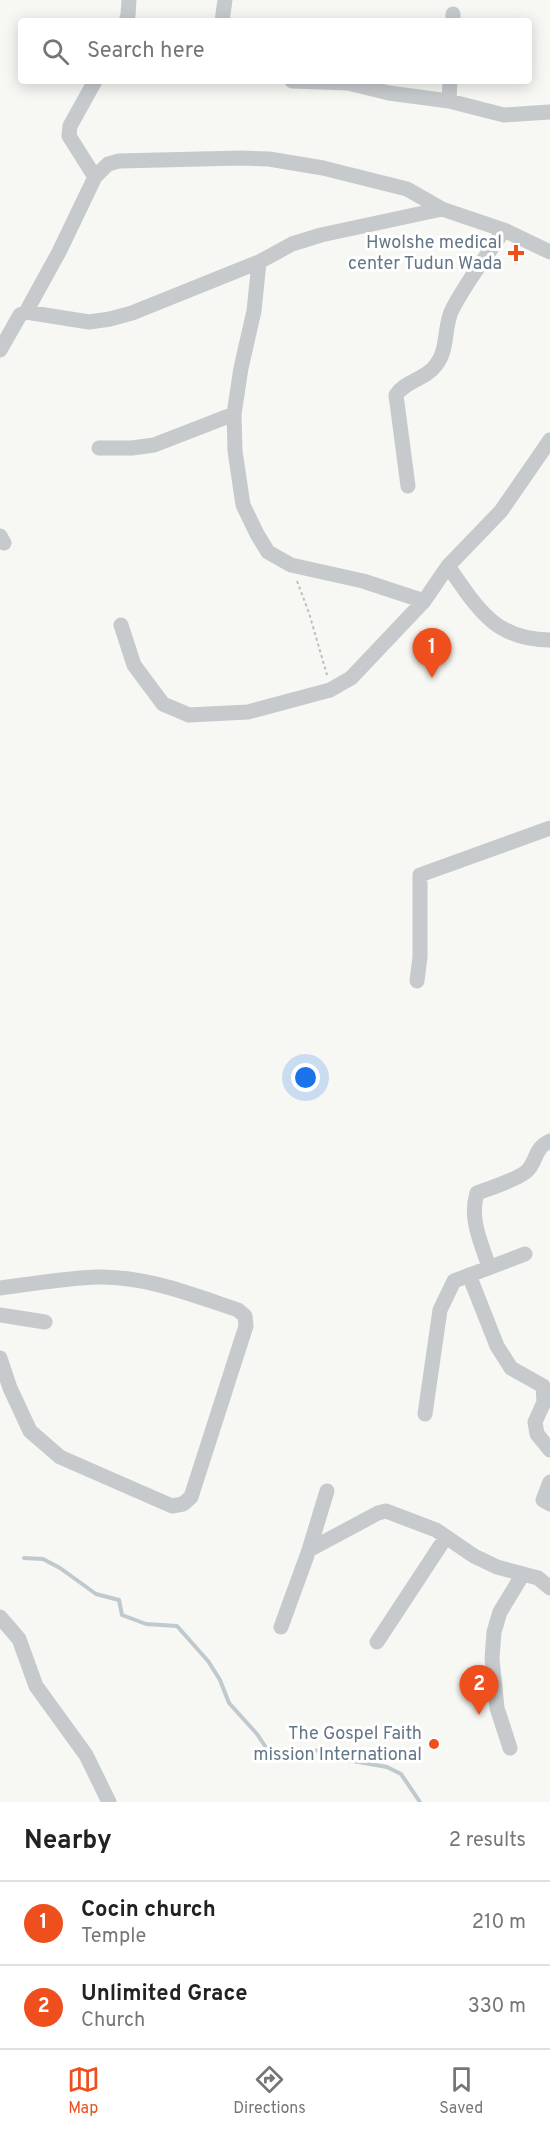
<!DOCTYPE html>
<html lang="en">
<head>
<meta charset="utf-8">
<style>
  :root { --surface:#fff; --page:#f2f2f2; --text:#222; --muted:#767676; --line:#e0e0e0; --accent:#ee4f1d }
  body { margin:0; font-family:Overpass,sans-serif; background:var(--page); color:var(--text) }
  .you { position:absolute; left:306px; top:1078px; width:21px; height:21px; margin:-15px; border:4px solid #fff; border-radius:50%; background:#1a73e8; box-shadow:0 0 0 9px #1a73e833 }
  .badge { display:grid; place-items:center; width:39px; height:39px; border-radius:50%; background:var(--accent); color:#fff; font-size:20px; font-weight:700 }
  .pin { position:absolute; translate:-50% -50px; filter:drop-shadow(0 2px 3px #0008) }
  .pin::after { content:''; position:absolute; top:32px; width:21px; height:18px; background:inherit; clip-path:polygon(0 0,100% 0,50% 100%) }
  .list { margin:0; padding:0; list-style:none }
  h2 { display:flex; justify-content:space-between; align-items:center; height:78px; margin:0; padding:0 24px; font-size:26px }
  h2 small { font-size:20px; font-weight:400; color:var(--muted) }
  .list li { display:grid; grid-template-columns:39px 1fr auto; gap:18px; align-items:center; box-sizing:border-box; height:84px; padding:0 24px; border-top:2px solid var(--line) }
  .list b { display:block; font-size:22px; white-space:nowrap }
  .list p { margin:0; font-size:20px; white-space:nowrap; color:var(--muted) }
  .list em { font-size:20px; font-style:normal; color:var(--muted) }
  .icon { flex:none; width:33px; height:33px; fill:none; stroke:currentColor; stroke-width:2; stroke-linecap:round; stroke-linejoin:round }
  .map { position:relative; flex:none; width:550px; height:1802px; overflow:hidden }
  .search { position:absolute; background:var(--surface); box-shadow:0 3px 15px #0003; left:18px; right:18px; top:18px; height:66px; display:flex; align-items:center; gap:15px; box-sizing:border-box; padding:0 21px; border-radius:6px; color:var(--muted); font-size:22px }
  .sheet { height:246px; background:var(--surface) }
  nav { display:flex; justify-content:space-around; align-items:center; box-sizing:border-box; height:84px; border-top:2px solid var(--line); background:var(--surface); font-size:16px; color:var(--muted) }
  nav a { display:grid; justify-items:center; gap:3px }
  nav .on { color:var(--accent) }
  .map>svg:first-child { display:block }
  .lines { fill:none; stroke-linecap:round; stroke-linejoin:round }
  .stream { stroke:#bfcacf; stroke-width:4 }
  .path { stroke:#bdc0c2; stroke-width:2; stroke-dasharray:3 3; stroke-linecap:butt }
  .minor { stroke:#c6cacd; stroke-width:15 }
  .poi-dot { fill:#ee4f1d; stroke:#fff; stroke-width:2 }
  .labels { text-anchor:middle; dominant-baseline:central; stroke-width:6; stroke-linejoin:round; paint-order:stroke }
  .poi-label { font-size:18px; fill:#647786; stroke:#fff; text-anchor:end }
</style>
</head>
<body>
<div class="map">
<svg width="550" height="1802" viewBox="0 0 550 1802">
  <rect width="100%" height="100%" fill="#f7f7f3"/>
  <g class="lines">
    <path class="stream" d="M24 1558 43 1559 60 1568 96 1594 119 1600 122 1615 146 1624 177 1626 208 1661 220 1680 229 1703 257 1734 267 1749 308 1754 318 1750 347 1760 387 1767 401 1774 420 1802"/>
    <path class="path" d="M297 581 309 613 327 675"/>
    <path class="minor" d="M126 21 128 15 129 0
      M222 21 225 0
      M453 21V14
      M95 81 70 126 69 136 95 177
      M292 81 348 83 389 93 449 101 504 115 550 112
      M449 101 450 81
      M259 262 254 311 241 368 234 414 235 451 243 505 257 534 268 552 291 565 363 581 424 601
      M26 312 59 252 95 177 108 164 119 161 241 158 269 159 323 168 407 189 442 209
      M0 350 20 315 26 312 89 322 110 319 132 313 259 262 292 244 321 235 442 209 504 230 550 252
      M99 448H132L154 445 234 414
      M408 486 396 395C405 381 426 379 436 365 448 350 444 329 451 312 465 283 487 256 504 230
      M0 536 4 543
      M448 566C477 607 494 640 550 640
      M121 625 134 665 163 704 189 715 248 712 330 690 351 678 424 601 448 566 501 511 550 440
      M417 981 420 957V875L550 828
      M489 1267C481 1242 469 1219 477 1193 490 1188 517 1180 527 1171 538 1160 533 1149 550 1141
      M469 1275 497 1346 511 1368 543 1386 544 1402 535 1422 537 1434 550 1450
      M0 1288C32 1284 65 1278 98 1277 146 1276 193 1295 238 1310L245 1316 246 1326 191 1497 183 1504 172 1506 60 1457 30 1431 10 1388 0 1358
      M0 1315 45 1322
      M425 1414 440 1310 454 1281 525 1254
      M550 1482 543 1500 550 1504
      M309 1550 378 1513 386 1511 436 1530 474 1556 497 1567 538 1578 550 1588
      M0 1617 19 1639 36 1686 86 1755 109 1802
      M281 1627 309 1550 327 1491
      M377 1642 446 1537
      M510 1748 497 1708 492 1659 494 1632 500 1612 523 1574"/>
  </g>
  <g class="poi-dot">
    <path d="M513 244h6v6h6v6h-6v6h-6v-6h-6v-6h6z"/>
    <circle cx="434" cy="1744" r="6"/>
  </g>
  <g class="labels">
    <g class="poi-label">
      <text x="502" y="243">Hwolshe medical<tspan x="502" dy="21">center Tudun Wada</tspan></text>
      <text x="422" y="1734">The Gospel Faith<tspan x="422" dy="21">mission International</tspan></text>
    </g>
  </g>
</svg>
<div class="you"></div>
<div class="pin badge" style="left:432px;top:678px">1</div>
<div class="pin badge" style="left:479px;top:1715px">2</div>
<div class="search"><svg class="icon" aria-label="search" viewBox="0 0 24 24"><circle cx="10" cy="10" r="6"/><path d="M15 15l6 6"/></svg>Search here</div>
</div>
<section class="sheet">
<h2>Nearby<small>2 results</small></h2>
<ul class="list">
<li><span class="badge">1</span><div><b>Cocin church</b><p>Temple</p></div><em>210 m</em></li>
<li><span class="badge">2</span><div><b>Unlimited Grace</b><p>Church</p></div><em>330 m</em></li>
</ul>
</section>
<nav>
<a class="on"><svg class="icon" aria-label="map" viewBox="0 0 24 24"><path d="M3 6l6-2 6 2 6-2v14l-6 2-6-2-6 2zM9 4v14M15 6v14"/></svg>Map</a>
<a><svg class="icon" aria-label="directions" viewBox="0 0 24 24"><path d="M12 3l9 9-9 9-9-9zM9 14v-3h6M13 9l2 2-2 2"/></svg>Directions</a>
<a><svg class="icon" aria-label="saved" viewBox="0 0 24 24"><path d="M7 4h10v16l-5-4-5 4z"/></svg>Saved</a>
</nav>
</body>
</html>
